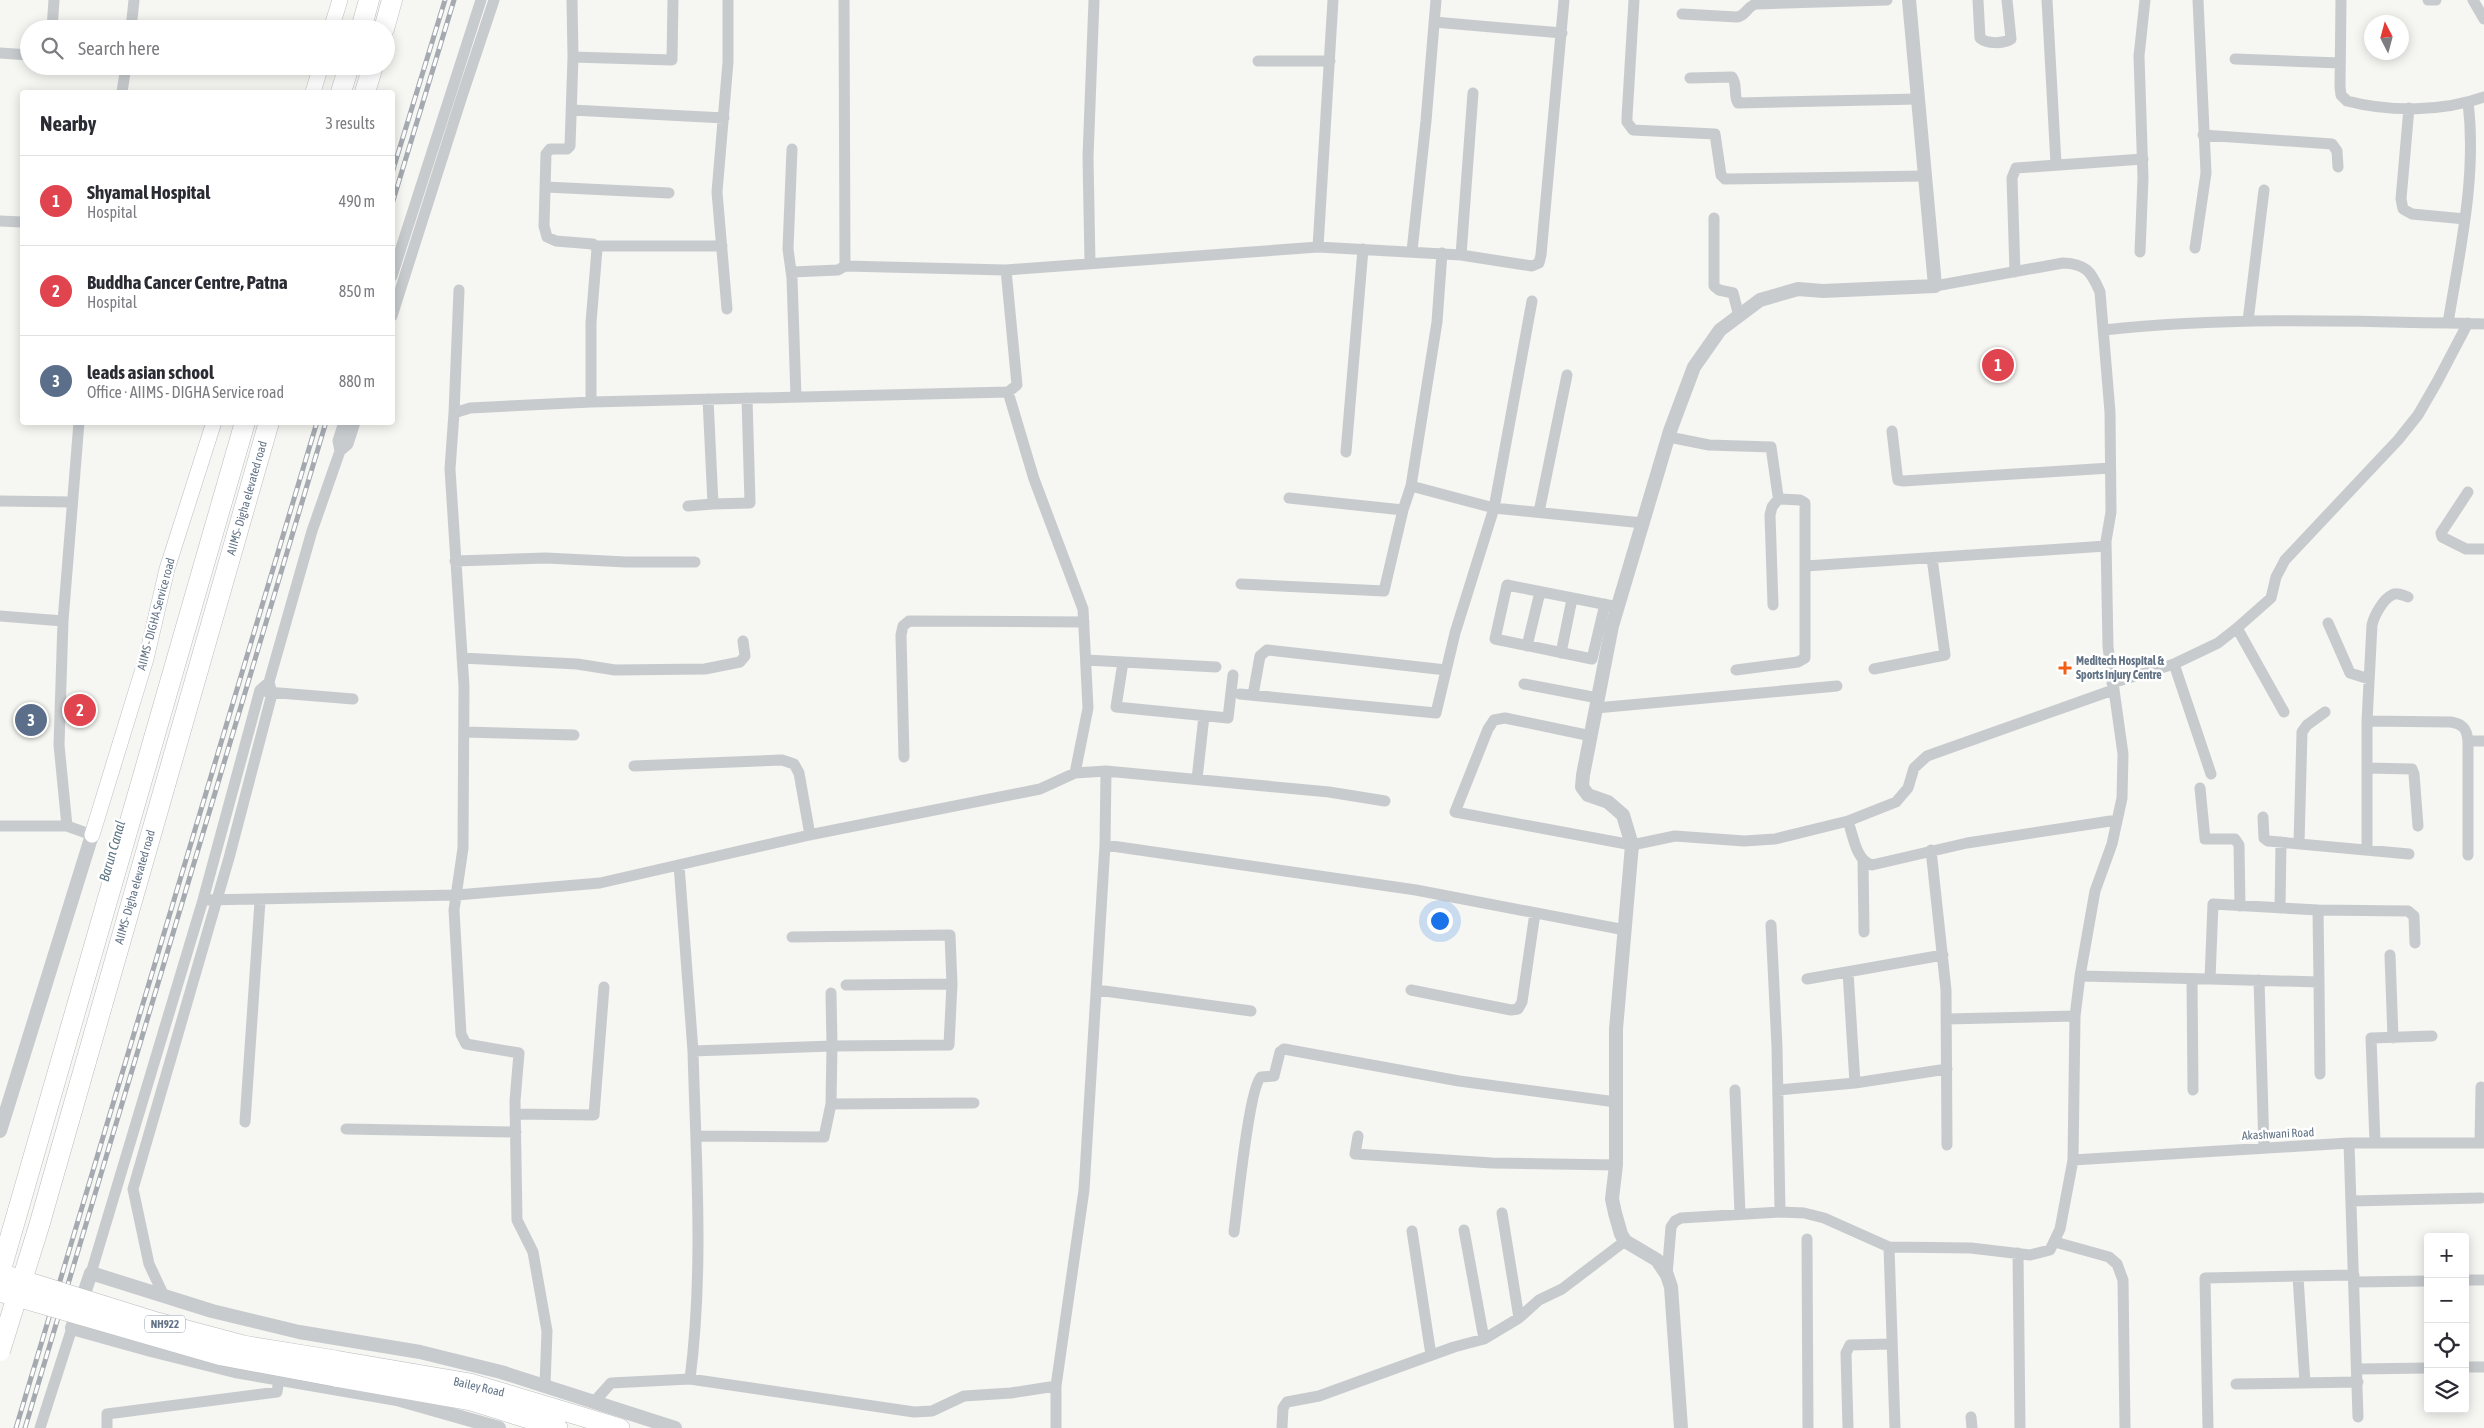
<!DOCTYPE html>
<html lang="en">
<head>
<meta charset="utf-8">
<style>
  :root { --surface:#fff; --page:#f7f7f7; --text:#2b2b33; --muted:#7c7c81; --line:#e1e1e2; --accent:#111827 }
  body { margin:0; font-family:"Asap Condensed",sans-serif; background:var(--page); color:var(--text) }
  .controls { position:absolute; right:15px; bottom:15px; display:grid; overflow:hidden; border-radius:5px; box-shadow:0 2px 12px #0003 }
  .controls button { width:45px; height:45px; display:grid; place-items:center; padding:0; border:0; border-bottom:1px solid var(--line); background:var(--surface); color:var(--text); font:25px sans-serif }
  .compass { position:absolute; left:2364px; top:15px; width:45px; height:45px; border-radius:50%; background:var(--surface); box-shadow:0 2px 12px #0003; rotate:354deg }
  .you { position:absolute; left:1439px; top:920px; width:18px; height:18px; margin:-12px; border:4px solid #fff; border-radius:50%; background:#1a73e8; box-shadow:0 0 0 8px #1a73e833 }
  .badge { display:grid; place-items:center; width:32px; height:32px; border-radius:50%; background:var(--accent); color:#fff; font-size:16px; font-weight:700 }
  .pin { position:absolute; translate:-50% -50%; border:2px solid #fff; box-shadow:0 1px 5px #0006 }
  .list { margin:0; padding:0; list-style:none }
  h2 { display:flex; justify-content:space-between; align-items:center; height:65px; margin:0; padding:0 20px; font-size:21px }
  h2 small { font-size:16px; font-weight:400; color:var(--muted) }
  .list li { display:grid; grid-template-columns:32px 1fr auto; gap:15px; align-items:center; box-sizing:border-box; height:90px; padding:0 20px; border-top:1px solid var(--line) }
  .list b { display:block; font-size:19px; white-space:nowrap }
  .list p { margin:0; font-size:16px; white-space:nowrap; color:var(--muted) }
  .list em { font-size:16px; font-style:normal; color:var(--muted) }
  .icon { flex:none; width:28px; height:28px; fill:none; stroke:currentColor; stroke-width:2; stroke-linecap:round; stroke-linejoin:round }
  .map { position:relative; flex:none; width:2484px; height:1428px; overflow:hidden }
  .search { position:absolute; background:var(--surface); box-shadow:0 2px 12px #0003; left:20px; top:20px; width:375px; height:55px; display:flex; align-items:center; gap:12px; box-sizing:border-box; padding:0 18px; border-radius:28px; color:var(--muted); font-size:19px }
  .panel { position:absolute; background:var(--surface); box-shadow:0 2px 12px #0003; left:20px; top:90px; width:375px; height:335px; border-radius:5px }
  .map>svg:first-child { display:block }
  .lines { fill:none; stroke-linecap:round; stroke-linejoin:round }
  .secondary-casing { stroke:#b9bec3; stroke-width:16 }
  .trunk-casing { stroke:#b9bcbf; stroke-width:20 }
  .motorway-casing { stroke:#b9bcbf; stroke-width:21 }
  .minor { stroke:#c8cbce; stroke-width:11 }
  .tertiary { stroke:#c8cbce; stroke-width:14 }
  .secondary { stroke:#fff; stroke-width:15 }
  .trunk { stroke:#fff; stroke-width:19 }
  .motorway { stroke:#fff; stroke-width:20 }
  .rail-casing { stroke:#a5aab1; stroke-width:5 }
  .rail { stroke:#fff; stroke-width:3; stroke-dasharray:9; stroke-linecap:butt }
  .trunk-bridge-casing { stroke:#b9bcbf; stroke-width:20; stroke-linecap:butt }
  .motorway-bridge-casing { stroke:#b9bcbf; stroke-width:21; stroke-linecap:butt }
  .trunk-bridge { stroke:#fff; stroke-width:19 }
  .motorway-bridge { stroke:#fff; stroke-width:20 }
  .poi-dot { fill:#f45d14; stroke:#fff; stroke-width:2 }
  .labels { text-anchor:middle; dominant-baseline:central; stroke-width:5; stroke-linejoin:round; paint-order:stroke }
  .shield { fill:#fff; stroke:#919daa; stroke-width:1 }
  .shield-label { font-size:11px; font-weight:bold; fill:#627386 }
  .street-label { font-size:12px; fill:#627386; stroke:#fff }
  .poi-label { font-size:12px; font-weight:bold; fill:#627386; stroke:#fff; text-anchor:start }
  .water-label { font-size:14px; font-style:italic; fill:#5e7583; stroke:#fff }
</style>
</head>
<body>
<div class="map">
<svg width="2484" height="1428" viewBox="0 0 2484 1428">
  <rect width="100%" height="100%" fill="#f6f6f2"/>
  <g class="lines">
    <defs>
      <path id="secondary" d="M331 29 340 0
        M313 92 321 66
        M92 835 146 659 167 569 214 422"/>
      <path id="trunk" d="M335 1360 470 1383 620 1428
        M335 1377 471 1401 558 1428"/>
      <path id="motorway" d="M361 29 369 0
        M384 29 392 0
        M341 92 349 66
        M365 92 373 66"/>
    </defs>
    <use href="#secondary" class="secondary-casing"/>
    <use href="#trunk" class="trunk-casing"/>
    <use href="#motorway" class="motorway-casing"/>
    <path class="minor" d="M572 0 573 57
      M1634 0 1627 117V122L1633 130 1715 134 1721 175 1725 179 1925 176
      M1978 0 1980 38C1987 44 2003 44 2011 39L2007 0
      M2047 0 2056 164
      M2341 0 2340 87 2341 95 2347 101C2389 112 2443 112 2484 97
      M2428 0H2436
      M2473 0 2484 19
      M1682 14 1737 17C1746 16 1747 6 1756 4L1887 0
      M1434 22 1562 33
      M52 29 54 0
      M131 29 134 0
      M0 53 29 55
      M2235 59 2340 63
      M1258 61H1330
      M1690 78 1732 77C1738 85 1733 95 1738 103L1918 99
      M122 92 126 66
      M2409 108 2401 199 2403 209 2412 214 2465 219
      M572 110 724 118
      M2203 135 2332 144 2337 151 2338 167
      M792 149 788 249 792 278 796 397
      M546 187 669 193
      M1714 218V286L1719 290 1733 293 1739 316
      M0 221 22 222
      M595 246H722
      M1318 247 1333 0
      M2195 248 2206 173 2198 0
      M1412 251 1426 121 1436 0
      M2140 252 2143 178 2139 56 2145 0
      M1461 255 1473 93
      M1090 263 1088 157 1094 0
      M845 266 1006 270
      M792 272 838 270 845 266 844 0
      M2015 272 2012 178 2016 168 2143 159
      M392 276 481 0
      M1532 301 1494 508 1643 523
      M727 309 717 192 728 62V0
      M392 316 462 96 494 0
      M2248 321 2264 190
      M2448 323C2460 250 2477 176 2468 102
      M2104 330C2230 316 2357 321 2484 324
      M1008 392 1034 479 1083 609 1088 708 1075 773
      M708 399 713 504 750 503 747 398
      M591 402V323L597 249 593 244 556 241 547 237 544 226 546 154 550 149H567L570 146 573 57 672 60 673 0
      M454 413 459 290
      M1892 431 1897 474 1898 480 1903 481 2110 468
      M1669 437 1709 445 1771 447 1778 496 1781 499 1800 500 1805 503V658L1798 662 1736 670
      M340 451 338 441 344 422
      M1346 452 1363 249
      M2468 492 2441 533 2442 537 2466 549H2484
      M1289 498 1403 510
      M0 501 72 502
      M688 506 713 504
      M1539 512 1567 375
      M455 561 546 558 626 562H695
      M1806 566 2106 546
      M1241 584 1384 591 1403 510 1411 486 1437 322 1442 253
      M1605 604 1592 659 1495 639 1507 585 1618 607
      M1773 605 1770 515 1772 507 1779 498
      M0 616 63 621 79 422
      M63 621 59 745 67 826 92 835
      M2328 623 2350 673 2369 679
      M2237 628 2284 712
      M1527 646 1540 592
      M1561 653 1572 599
      M462 658 577 664 615 670 705 669 740 662 745 656 743 641
      M1086 660 1216 667
      M1123 662 1116 707 1228 718 1233 675
      M2174 664 2211 774
      M1874 669 1945 655 1932 558
      M2112 683 2174 664 2218 643 2237 628 2271 598 2276 577 2285 560 2398 440 2418 415 2437 382 2468 323
      M1524 684 1598 698
      M267 692 353 699
      M1240 694 1436 713 1455 633 1494 508 1411 486
      M1253 695 1260 656 1267 650 1446 670
      M1596 708 1837 686
      M2367 721 2451 722C2463 724 2467 729 2468 741V855
      M464 732 574 735
      M1591 736 1505 718 1494 720 1488 729 1455 812 1632 845 1675 836 1744 841 1775 839 1848 821 1896 802 1908 788 1914 768 1927 756 2113 690
      M2468 741H2484
      M904 757 901 635 903 626 909 621 1084 622
      M634 766 782 760 794 764 799 773 810 835
      M2367 768 2412 769 2414 774 2418 826
      M1197 779 1204 716
      M2200 788 2205 839H2235L2239 845 2240 906
      M2263 817 2264 838 2268 841 2409 854
      M1848 821C1853 835 1856 861 1872 865L1967 843 2117 820
      M0 826H67
      M2299 844 2302 732 2307 725 2325 712
      M1105 845 1106 771
      M1931 850 1946 990 1947 1145
      M2367 850V721L2372 625C2374 616 2383 599 2392 595 2396 592 2403 595 2408 597
      M1863 860 1864 932
      M679 865 693 1051 832 1046 831 993
      M203 900 457 895 600 883 814 834 1040 789 1075 773 1106 771 1329 792 1385 801
      M2280 908 2281 842
      M2318 910 2408 911 2414 916 2415 943
      M1771 925 1777 1047 1780 1212
      M792 937 950 935 952 984 949 1045 832 1046 831 1104 974 1103
      M2390 955 2393 1038
      M1848 972 1855 1083 1947 1069
      M2080 976 2210 979 2213 904 2318 910 2319 982 2210 979
      M1807 979 1943 955
      M2192 979 2193 1090
      M2259 980 2264 1148
      M2319 982 2320 1074
      M846 985 952 984
      M1097 990 1251 1011
      M1411 990 1511 1010 1518 1009 1522 1002 1535 913
      M1946 1019 2075 1016
      M1735 1090 1740 1214
      M1778 1090 1855 1083
      M515 1114 594 1115 604 987
      M245 1122 260 901
      M346 1129 516 1132
      M696 1136 824 1137 831 1104
      M1358 1136 1355 1154 1492 1163 1616 1165
      M2375 1142 2371 1038 2432 1036
      M2349 1143 2358 1417
      M2480 1143 2481 1087
      M2073 1160 2349 1143H2484
      M2351 1201 2481 1198
      M1502 1213 1519 1318
      M1464 1230 1484 1339
      M1412 1231 1431 1355
      M1234 1232C1237 1210 1249 1087 1261 1077L1274 1076 1280 1052 1284 1049 1459 1081 1616 1102
      M1807 1239 1808 1428
      M2055 1242 2109 1257 2117 1264 2123 1280 2125 1428
      M1889 1247 1895 1428
      M2018 1253 2020 1428
      M91 1273 203 900 260 690 269 682
      M1667 1275 1671 1227 1675 1221 1681 1218 1780 1212 1804 1213 1824 1218 1889 1247 1971 1248 2030 1255 2050 1250 2060 1229 2073 1160 2075 1016 2080 976 2095 891 2112 844 2122 798 2123 754 2108 647 2106 541 2111 512 2110 412 2100 292C2091 271 2086 264 2063 263L1935 286
      M2298 1277 2305 1383
      M2465 1280H2484
      M2354 1282 2428 1281
      M164 1296 149 1264 133 1189 229 858 272 694 269 682 312 531 340 451 348 444 355 422
      M2465 1367H2484
      M2358 1369 2428 1368
      M690 1379C704 1270 696 1160 693 1051
      M2236 1384 2358 1382
      M545 1385 547 1331 533 1252 517 1220 515 1101 519 1053 466 1044 461 1034 454 910 463 848 464 686 450 469 454 413 470 408 591 402 1008 392 1017 385 1006 270 1318 247 1461 255 1532 266 1539 263 1541 255 1564 0
      M594 1402 611 1383 690 1379 914 1412 932 1411 964 1396 1011 1393 1056 1386
      M1971 1417 1972 1428
      M40 1428 72 1328
      M107 1428V1414L277 1392 279 1379
      M1056 1428V1386L1084 1190 1105 845 1416 890 1625 930
      M1282 1428 1283 1408 1287 1402 1319 1396 1454 1347 1484 1339 1519 1318 1539 1300 1562 1289 1625 1241
      M1848 1428 1846 1353 1850 1345 1892 1344
      M2208 1428 2205 1278 2354 1275"/>
    <path class="tertiary" d="M0 1131 92 835
      M499 1428 397 1399 235 1371 151 1350 72 1328 91 1273 212 1311 299 1332 420 1352 501 1372 675 1428
      M1681 1428 1671 1287 1667 1275 1657 1260 1625 1241 1621 1234 1615 1213 1612 1199 1616 1165V1029L1632 845 1623 815 1608 802 1588 795 1582 787 1583 775 1612 626 1670 431 1694 367 1720 330 1760 300 1798 289 1823 291 1935 286 1909 0"/>
    <use href="#secondary" class="secondary"/>
    <use href="#trunk" class="trunk"/>
    <use href="#motorway" class="motorway"/>
    <defs>
      <path id="rail" d="M392 173 445 0
        M392 204 454 0
        M16 1428 317 422
        M25 1428 326 422"/>
    </defs>
    <use href="#rail" class="rail-casing"/>
    <use href="#rail" class="rail"/>
    <defs>
      <path id="trunk-bridge" d="M0 1273 157 1322 243 1345 335 1360
        M0 1292 222 1356 335 1377"/>
      <path id="motorway-bridge" d="M0 1273 245 422
        M0 1351 39 1226 269 422"/>
    </defs>
    <use href="#trunk-bridge" class="trunk-bridge-casing"/>
    <use href="#motorway-bridge" class="motorway-bridge-casing"/>
    <use href="#trunk-bridge" class="trunk-bridge"/>
    <use href="#motorway-bridge" class="motorway-bridge"/>
  </g>
  <path class="poi-dot" d="M2062.5 660.5h5v5h5v5h-5v5h-5v-5h-5v-5h5z"/>
  <g class="labels">
    <rect class="shield" x="145" y="1315.5" width="40" height="17" rx="4"/>
    <g class="shield-label">
      <text x="165" y="1324">NH922</text>
    </g>
    <g class="street-label">
      <text transform="translate(247 498) rotate(-74)">AIIMS- Digha elevated road</text>
      <text transform="translate(156 614) rotate(-75)">AIIMS - DIGHA Service road</text>
      <text transform="translate(135 887) rotate(-74)">AIIMS- Digha elevated road</text>
      <text transform="translate(2278 1134) rotate(-3)">Akashwani Road</text>
      <text transform="translate(479 1387) rotate(13)">Bailey Road</text>
    </g>
    <g class="poi-label">
      <text x="2076" y="661">Meditech Hospital &amp;<tspan x="2076" dy="14">Sports Injury Centre</tspan></text>
    </g>
    <g class="water-label">
      <text transform="translate(112 851) rotate(-74)">Barun Canal</text>
    </g>
  </g>
</svg>
<div class="controls">
<button>+</button>
<button>−</button>
<button><svg class="icon" aria-label="locate" viewBox="0 0 24 24"><circle cx="12" cy="12" r="6"/><path d="M12 2v4M12 18v4M2 12h4M18 12h4"/></svg></button>
<button><svg class="icon" aria-label="layers" viewBox="0 0 24 24"><path d="M12 4l9 5-9 5-9-5zM3 14l9 5 9-5"/></svg></button>
</div>
<svg class="compass" viewBox="-18 -18 36 36"><path d="M0-13l5 13h-10z" fill="#e53935"/><path d="M0 13l5-13h-10z" fill="#7c7c81"/></svg>
<div class="you"></div>
<div class="pin badge" style="left:1998px;top:365px;background:#e0444e">1</div>
<div class="pin badge" style="left:80px;top:710px;background:#e0444e">2</div>
<div class="pin badge" style="left:31px;top:720px;background:#5c6f8a">3</div>
<div class="search"><svg class="icon" aria-label="search" viewBox="0 0 24 24"><circle cx="10" cy="10" r="6"/><path d="M15 15l6 6"/></svg>Search here</div>
<section class="panel">
<h2>Nearby<small>3 results</small></h2>
<ul class="list">
<li><span class="badge" style="background:#e0444e">1</span><div><b>Shyamal Hospital</b><p>Hospital</p></div><em>490 m</em></li>
<li><span class="badge" style="background:#e0444e">2</span><div><b>Buddha Cancer Centre, Patna</b><p>Hospital</p></div><em>850 m</em></li>
<li><span class="badge" style="background:#5c6f8a">3</span><div><b>leads asian school</b><p>Office · AIIMS - DIGHA Service road</p></div><em>880 m</em></li>
</ul>
</section>
</div>
</body>
</html>
